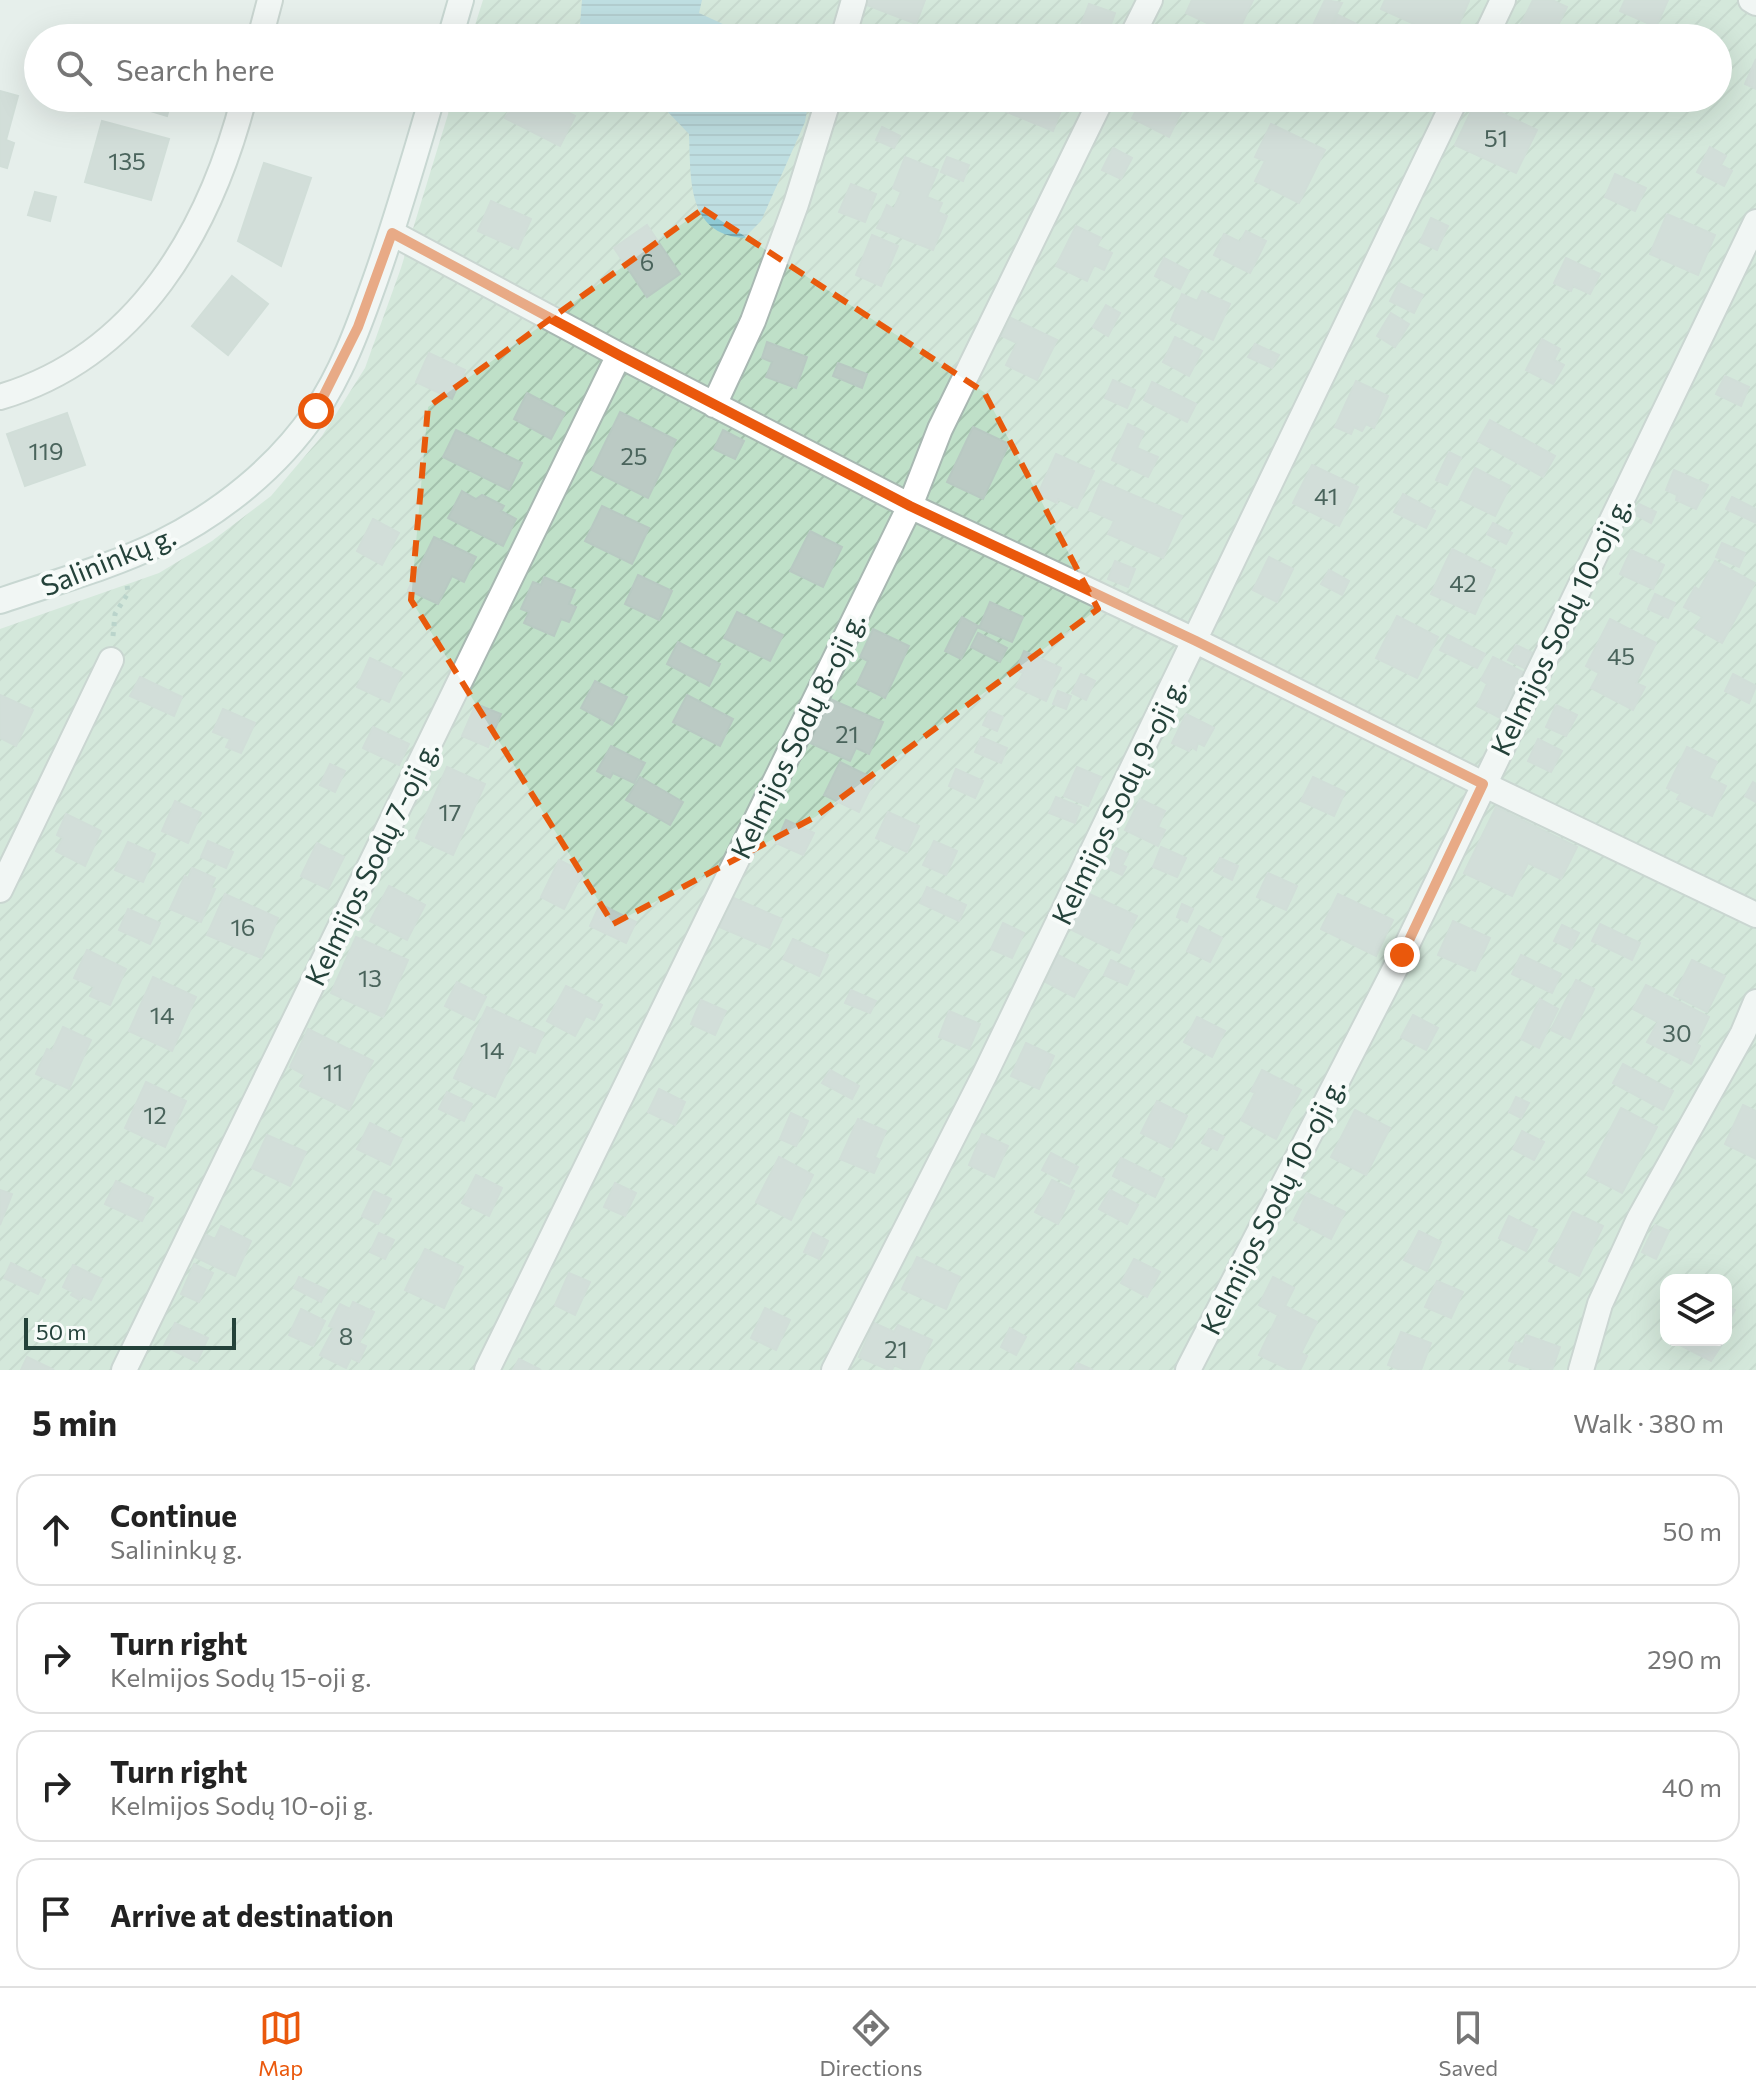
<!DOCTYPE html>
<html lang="en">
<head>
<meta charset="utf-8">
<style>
  :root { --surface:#fff; --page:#f2f2f2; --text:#222; --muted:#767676; --line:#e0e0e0; --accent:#ea580c }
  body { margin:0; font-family:Commissioner,sans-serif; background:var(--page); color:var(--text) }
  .controls { position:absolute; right:24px; bottom:24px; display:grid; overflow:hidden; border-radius:16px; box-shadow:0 8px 32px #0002 }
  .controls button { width:72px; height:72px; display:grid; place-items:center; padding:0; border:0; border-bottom:2px solid var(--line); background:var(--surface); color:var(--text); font:40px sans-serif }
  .scale { position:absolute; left:24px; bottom:20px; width:212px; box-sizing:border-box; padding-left:8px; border:4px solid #24423a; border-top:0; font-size:22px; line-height:28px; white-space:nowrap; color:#24423a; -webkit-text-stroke:6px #f7fbf9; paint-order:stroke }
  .stop { position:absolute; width:24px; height:24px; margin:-18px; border:6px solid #ea580c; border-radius:50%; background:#fff }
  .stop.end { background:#ea580c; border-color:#fff; box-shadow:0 2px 8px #0008 }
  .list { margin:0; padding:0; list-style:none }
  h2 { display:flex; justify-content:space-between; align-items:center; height:104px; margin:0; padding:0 32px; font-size:34px }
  h2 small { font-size:26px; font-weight:400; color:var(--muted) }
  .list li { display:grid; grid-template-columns:52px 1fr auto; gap:24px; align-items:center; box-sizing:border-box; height:112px; margin:0 16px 16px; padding:0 16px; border:2px solid var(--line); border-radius:24px }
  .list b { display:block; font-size:30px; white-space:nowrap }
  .list p { margin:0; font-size:26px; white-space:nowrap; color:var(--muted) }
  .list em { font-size:26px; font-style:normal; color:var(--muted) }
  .icon { flex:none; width:44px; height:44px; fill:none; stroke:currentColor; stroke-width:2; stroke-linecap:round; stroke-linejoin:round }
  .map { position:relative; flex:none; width:1756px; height:1370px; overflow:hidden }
  .search { position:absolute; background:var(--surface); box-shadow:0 8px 32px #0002; left:24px; right:24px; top:24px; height:88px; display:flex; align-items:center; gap:20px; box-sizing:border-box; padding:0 28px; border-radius:44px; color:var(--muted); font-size:30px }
  .sheet { height:616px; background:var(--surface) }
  nav { display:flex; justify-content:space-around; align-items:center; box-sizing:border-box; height:112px; border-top:2px solid var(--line); background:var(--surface); font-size:22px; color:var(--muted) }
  nav a { display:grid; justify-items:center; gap:4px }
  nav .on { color:var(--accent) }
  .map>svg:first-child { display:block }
  .garden { fill:url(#garden-furrows); fill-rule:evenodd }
  .water { fill:url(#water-rules) }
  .building { fill:#bbcac4; stroke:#b8c9c2; stroke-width:2 }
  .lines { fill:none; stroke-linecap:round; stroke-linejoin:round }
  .minor-casing { stroke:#a8b8b2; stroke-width:28 }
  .secondary-casing { stroke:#a4bbb3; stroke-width:28 }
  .path { stroke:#86b3a5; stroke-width:5; stroke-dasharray:4 6; stroke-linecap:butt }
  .minor { stroke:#fff; stroke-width:24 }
  .secondary { stroke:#fff; stroke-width:24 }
  .route { stroke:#ea580c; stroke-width:10 }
  .marked { fill:none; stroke:#e8590c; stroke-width:6; stroke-dasharray:16 10; stroke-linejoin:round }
  .labels { text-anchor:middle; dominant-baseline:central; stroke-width:8; stroke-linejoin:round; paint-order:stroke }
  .number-label { font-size:24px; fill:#4a645c }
  .street-label { font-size:28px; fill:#24423a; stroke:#f7fbf9 }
</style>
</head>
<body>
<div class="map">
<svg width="1756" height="1370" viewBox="0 0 1756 1370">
  <defs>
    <pattern id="garden-furrows" width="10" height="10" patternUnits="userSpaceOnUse" patternTransform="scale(2)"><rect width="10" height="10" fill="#bfe0c8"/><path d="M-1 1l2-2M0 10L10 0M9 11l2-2" fill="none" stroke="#a4c1ad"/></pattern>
    <pattern id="water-rules" width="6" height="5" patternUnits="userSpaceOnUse" patternTransform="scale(2)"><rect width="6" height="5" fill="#8ec9d4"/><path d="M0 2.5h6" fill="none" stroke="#74a5ad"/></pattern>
  </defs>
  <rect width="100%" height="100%" fill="#e6efeb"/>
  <path class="garden" d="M483 0H1756V1370H0V629L159 573 212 541 271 496 322 436 365 368 401 268 453 98H1718V38H471ZM1666 1280H1726V1340H1666Z"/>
  <path class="water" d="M582 0H702L699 13 753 38H579Z
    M611 98H809L805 122 761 221 744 238C686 234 691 178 689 134L666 110 612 100Z"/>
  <path class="building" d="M865 0H925L916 24 864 4Z
    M1192 0H1253L1236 37 1186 13Z
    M1325 0 1342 3 1327 33 1313 25Z
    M1385 0H1469V1L1453 38H1445L1381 9Z
    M1533 0H1552L1567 7 1552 38H1514Z
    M1625 0H1668L1656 27 1620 11Z
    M1089 4 1115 13 1106 38 1079 30Z
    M1338 15 1377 34 1376 38 1327 37Z
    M152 31 173 38H150Z
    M1756 59V89L1745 84Z
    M0 91 18 96 6 140 14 143 7 168 0 166Z
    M115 98H172L167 116 114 100Z
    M515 98H539L575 116 560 146 505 118Z
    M1007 98H1052L1064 103 1053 131 1002 110Z
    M1143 98H1188L1169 137 1132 118Z
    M1476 101 1537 130 1516 173 1455 145Z
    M102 121 169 139 151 200 85 182Z
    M1271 124 1325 150 1299 203 1255 181 1265 161 1255 157Z
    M882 127 900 136 894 148 876 140Z
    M1710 147 1726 156 1721 165 1732 171 1724 186 1697 172Z
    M1113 148 1132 158 1121 179 1102 170Z
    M905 157 938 170 927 197 942 203 938 212 947 216 933 250 877 228 887 205 894 209 901 192 893 188Z
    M947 157 969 165 963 181 941 172Z
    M264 163 311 178 281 266 238 241Z
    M1615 174 1646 188 1635 211 1605 197Z
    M851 184 876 194 865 222 839 212Z
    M35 192 56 197 50 221 28 215Z
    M491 201 531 219 518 249 478 231Z
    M1667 214 1715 235 1698 275 1650 254Z
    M1431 218 1448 226 1437 250 1420 242Z
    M647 225 680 274 647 297 614 248Z
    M1076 226 1101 238 1097 246 1112 253 1104 270 1094 265 1087 281 1056 266Z
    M1246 231 1266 241 1250 273 1214 255 1224 234 1240 242Z
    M872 235 898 246 881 286 856 275Z
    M1164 258 1189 271 1180 289 1155 276Z
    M1566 258 1600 274 1590 294 1573 286 1571 291 1554 283Z
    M232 276 268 304 228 355 192 326Z
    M1399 283 1423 295 1414 313 1390 301Z
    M1202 291 1230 304 1213 340 1171 320 1182 294 1197 301Z
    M1106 305 1120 313 1108 336 1093 327Z
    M1391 313 1409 324 1395 347 1377 336Z
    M1011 318 1057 340 1037 380 1006 365 1017 343 1002 336Z
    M1175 337 1202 351 1189 376 1163 362Z
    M1542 339 1560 349 1554 360 1564 365 1553 384 1526 370Z
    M767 342 807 357 796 388 766 377 772 362 762 358Z
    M1255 344 1279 355 1272 368 1248 357Z
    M429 353 465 370 452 399 416 382Z
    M838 363 867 374 862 388 833 376Z
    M1725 376 1749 387 1741 406 1716 394Z
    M1113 380 1135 390 1127 408 1105 398Z
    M1356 381 1388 396 1374 428 1366 424 1362 431 1354 427 1351 434 1335 427Z
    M1152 382 1196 404 1187 422 1144 400Z
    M527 393 565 413 551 439 514 419Z
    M620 412 676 440 648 498 592 470Z
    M67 413 85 465 25 486 7 434Z
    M1490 420 1555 456 1543 477 1478 441Z
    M1128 424 1144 432 1137 448 1158 457 1148 477 1112 460Z
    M973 427 1009 444 983 499 947 482Z
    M456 430 522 463 509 490 443 457Z
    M723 430 744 441 735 459 714 449Z
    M1449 452 1461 458 1447 485 1436 480Z
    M1056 454 1094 471 1077 508 1058 499 1057 503 1038 494Z
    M1312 465 1358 487 1339 526 1293 503Z
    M1475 468 1510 486 1495 516 1460 499Z
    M1674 470 1708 485 1696 509 1676 500 1677 495 1666 490Z
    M1101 481 1182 516 1163 558 1108 534 1114 521 1089 510Z
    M462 491 476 499 482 495 504 506 501 511 516 519 503 546 448 518Z
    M1403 494 1435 511 1426 528 1394 512Z
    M1732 497 1756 509V523L1726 509Z
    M1639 504 1656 512 1651 523 1634 514Z
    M602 506 649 528 632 564 585 541Z
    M373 519 399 533 382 565 357 551Z
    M1493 523 1512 533 1506 544 1487 534Z
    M810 531 842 547 823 587 790 571Z
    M434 537 476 557 464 582 452 576 438 604 408 590Z
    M1722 543 1745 553 1739 567 1716 557Z
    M1452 549 1495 570 1475 614 1431 594Z
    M1631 550 1664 565 1653 589 1620 574Z
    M1269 557 1293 569 1277 602 1253 590Z
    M1115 561 1135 569 1128 587 1108 579Z
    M1715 561 1755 583 1722 643 1695 628 1702 617 1684 607 1695 587 1699 590Z
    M1329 570 1349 581 1342 595 1321 584Z
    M638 575 672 591 659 620 625 604Z
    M544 577 575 590 569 604 576 607 569 622 561 619 554 636 524 623 529 612 521 609 533 582 541 585Z
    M1655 594 1675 603 1668 618 1648 609Z
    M990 602 1023 617 1012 642 979 628Z
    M737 612 783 635 770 661 724 638Z
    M1397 616 1438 637 1417 678 1376 658Z
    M962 617 978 626 961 659 945 651Z
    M1610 619 1656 643 1636 683 1645 687 1633 710 1591 688 1599 673 1586 666Z
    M873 629 909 646 885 698 857 684 868 661 860 657Z
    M978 633 1007 648 1000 662 971 647Z
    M1448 635 1485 654 1477 668 1440 650Z
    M678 642 720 664 709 686 667 664Z
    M1516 645 1533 653 1526 669 1508 660Z
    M1024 651 1061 668 1046 701 1016 687 1023 673 1016 670Z
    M1493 657 1525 673 1502 719 1477 706 1487 684 1481 680Z
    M370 658 402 673 389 702 357 687Z
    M1081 674 1095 681 1086 700 1072 693Z
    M1733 674 1756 686 1749 703 1725 691Z
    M140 677 182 697 174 716 130 696Z
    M595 681 627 697 612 725 581 708Z
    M1058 691 1071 696 1066 709 1053 704Z
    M0 695 33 710 16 746 0 738Z
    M687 695 733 719 720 746 673 722Z
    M830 699 883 722 869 754 856 748 850 761 810 743Z
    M476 704 501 714 488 747 462 736Z
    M1556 705 1577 715 1566 736 1546 727Z
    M223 709 255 723 241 753 226 747 230 739 213 732Z
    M989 711 1003 717 997 731 983 725Z
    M1186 714 1214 728 1204 746 1198 743 1196 750 1191 747 1189 751 1172 743Z
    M373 727 409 744 399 765 363 748Z
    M981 737 1007 748 1001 763 975 752Z
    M1538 739 1562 751 1551 772 1528 761Z
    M611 746 645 763 634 783 613 773 610 778 597 771Z
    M1687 747 1717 762 1709 778 1726 786 1712 816 1677 799 1680 794 1667 788Z
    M840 762 875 779 859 812 824 795Z
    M330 764 345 771 335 792 320 785Z
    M447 767 485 784 453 855 416 838Z
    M1077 767 1101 777 1088 806 1064 796Z
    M956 769 983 781 975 798 949 786Z
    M640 777 683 802 670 825 626 800Z
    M1313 777 1345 792 1334 816 1301 801Z
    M1753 782 1756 784V802L1745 796Z
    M1056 797 1081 807 1075 823 1049 813Z
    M1140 799 1165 811 1158 827 1165 830 1158 846 1125 830Z
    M175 801 201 813 188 843 162 831Z
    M1496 807 1577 847 1561 879 1528 863 1512 896 1464 873Z
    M888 812 919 826 907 852 876 838Z
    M66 814 101 831 85 866 56 851 63 838 57 835Z
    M786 820 814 833 803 855 776 843Z
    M208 841 233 852 226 868 201 857Z
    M934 841 957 851 946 875 923 865Z
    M128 842 155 854 143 882 115 870Z
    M317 843 344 857 328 889 301 876Z
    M1161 847 1186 858 1177 877 1153 867Z
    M1116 848 1128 854 1122 865 1126 867 1122 875 1107 868Z
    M1220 858 1238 866 1232 880 1214 871Z
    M559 860 583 872 564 909 541 897Z
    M192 868 215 878 211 888 215 889 201 922 170 909 185 876 188 878Z
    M1268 873 1297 886 1286 910 1257 897Z
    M389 886 425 905 407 940 370 921Z
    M927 887 966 905 959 921 920 903Z
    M1085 892 1137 916 1119 953 1068 928Z
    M225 894 278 918 261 958 207 935Z
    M1338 894 1393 920 1376 956 1321 929Z
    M729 896 782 919 769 948 717 926Z
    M600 904 636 922 626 943 590 926Z
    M1182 904 1193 909 1187 922 1177 917Z
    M128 909 160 923 150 944 119 930Z
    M1453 921 1490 938 1475 971 1438 955Z
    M1003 923 1024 933 1012 958 991 949Z
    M1600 924 1640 943 1632 960 1592 941Z
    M1562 925 1579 933 1571 949 1554 941Z
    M1199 926 1222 938 1210 962 1187 951Z
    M356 937 408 960 383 1017 331 993Z
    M793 939 828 955 819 976 783 959Z
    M87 950 126 969 110 1005 90 996 94 987 74 978Z
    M1054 953 1089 971 1074 997 1040 979Z
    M1521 955 1561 974 1552 993 1512 974Z
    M1111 960 1134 971 1127 985 1104 975Z
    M1692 960 1725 976 1707 1012 1674 995Z
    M153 977 196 997 172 1051 129 1031Z
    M1576 980 1594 989 1570 1039 1551 1030Z
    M457 982 486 997 474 1020 445 1006Z
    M1646 985 1709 1017 1696 1044 1700 1046 1691 1064 1647 1042 1658 1022 1633 1009Z
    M566 986 602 1005 594 1020 586 1016 575 1036 547 1021Z
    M851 990 876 1001 870 1013 845 1003Z
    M1540 999 1558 1009 1539 1048 1521 1039Z
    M701 1000 726 1011 715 1035 691 1024Z
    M487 1007 544 1033 535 1053 519 1045 495 1097 454 1078Z
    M949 1011 980 1024 969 1049 939 1037Z
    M1413 1015 1438 1028 1426 1050 1401 1037Z
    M1197 1017 1225 1031 1212 1057 1184 1042Z
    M63 1027 91 1040 69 1089 36 1074 47 1049 52 1051Z
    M308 1029 373 1061 349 1110 300 1086 305 1075 290 1067Z
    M1026 1043 1054 1056 1039 1089 1011 1076Z
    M1623 1064 1673 1091 1663 1110 1613 1083Z
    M830 1070 859 1086 852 1099 822 1083Z
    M1262 1070 1301 1090 1276 1139 1241 1120 1255 1093 1251 1091Z
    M146 1082 186 1101 165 1147 125 1128Z
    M659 1089 685 1102 675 1125 648 1112Z
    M447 1092 472 1104 464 1121 439 1109Z
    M1516 1097 1529 1103 1521 1118 1509 1112Z
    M1157 1101 1187 1116 1171 1148 1141 1133Z
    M1743 1105 1756 1111V1159L1725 1144Z
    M1621 1108 1657 1127 1622 1193 1587 1175Z
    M1355 1110 1390 1128 1366 1175 1331 1157Z
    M791 1113 808 1121 796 1146 780 1139Z
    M858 1119 886 1131 875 1157 880 1160 874 1173 840 1159Z
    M370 1123 402 1139 390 1165 357 1149Z
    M1209 1129 1224 1137 1217 1150 1202 1143Z
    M1522 1131 1544 1142 1534 1160 1513 1149Z
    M982 1134 1008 1146 994 1177 969 1165Z
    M267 1135 306 1152 290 1186 252 1168Z
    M1051 1153 1078 1167 1069 1184 1042 1170Z
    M779 1157 813 1175 791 1220 756 1202Z
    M1121 1158 1164 1179 1155 1197 1113 1176Z
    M476 1175 502 1188 489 1216 462 1203Z
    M1052 1180 1074 1191 1058 1224 1035 1212Z
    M116 1181 153 1198 142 1221 105 1204Z
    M615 1183 636 1193 625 1216 604 1207Z
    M0 1190 12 1194 0 1225Z
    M1110 1190 1138 1205 1127 1224 1099 1209Z
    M374 1191 391 1199 378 1224 362 1216Z
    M1307 1193 1345 1212 1331 1239 1294 1220Z
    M1573 1212 1603 1226 1579 1276 1549 1261Z
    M1509 1216 1537 1230 1526 1251 1499 1238Z
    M1655 1225 1669 1231 1656 1259 1642 1252Z
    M221 1226 251 1241 235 1276 195 1257 205 1234 215 1239Z
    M1419 1231 1441 1242 1427 1271 1404 1260Z
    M379 1233 394 1240 385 1259 370 1252Z
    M813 1233 828 1241 819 1259 804 1252Z
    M425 1249 463 1267 444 1308 405 1290Z
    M917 1257 960 1277 946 1309 902 1289Z
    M1134 1259 1160 1272 1147 1297 1121 1283Z
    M11 1263 45 1280 38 1294 4 1278Z
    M194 1264 213 1273 199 1302 181 1294Z
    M73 1265 102 1279 91 1300 82 1296 80 1300 71 1295 73 1292 63 1287Z
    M569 1273 590 1282 575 1315 555 1305Z
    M299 1277 327 1290 321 1302 294 1288Z
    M1273 1277 1294 1288 1285 1306 1317 1322 1301 1353 1307 1356 1300 1370H1290L1259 1355 1278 1315 1259 1305Z
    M1437 1281 1463 1292 1451 1318 1425 1307Z
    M353 1302 374 1312 359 1343 366 1346 359 1362 351 1358 346 1368 320 1355 334 1328 329 1326 340 1304 350 1309Z
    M1726 1305 1735 1310 1726 1326 1731 1328 1726 1338Z
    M765 1308 790 1320 776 1350 751 1338Z
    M301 1309 325 1321 313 1346 289 1335Z
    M175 1323 208 1338 197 1362 164 1346Z
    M874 1323 894 1332 898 1325 932 1340 919 1370H905L894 1365 892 1370H889L859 1357Z
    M1010 1328 1026 1337 1016 1355 1001 1347Z
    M1401 1332 1431 1343 1421 1370H1401L1388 1365Z
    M1526 1335 1560 1347 1552 1370H1536L1509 1361 1516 1342 1523 1344Z
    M1678 1340H1725L1711 1361 1676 1343Z
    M27 1357 54 1370H21Z
    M519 1359 541 1370H513Z
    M1077 1363 1093 1370H1074Z"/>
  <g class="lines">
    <defs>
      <path id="minor" d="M1751 0 1756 3
        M260 38 270 0
        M843 38 854 0
        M1131 38 1150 0
        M1485 38 1503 0
        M392 233 619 355 910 506 1196 641 1483 784 1756 915
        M0 397C139 356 210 229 244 98
        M714 405 753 321 796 204 829 98
        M0 890 111 660
        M124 1370 619 355
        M487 1370 910 506 940 429 1102 98
        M834 1370 984 1076 1456 98
        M1188 1370 1402 955 1756 222
        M1581 1370 1600 1304 1639 1219 1743 1033 1756 1002"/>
      <path id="secondary" d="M450 38 461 0
        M0 601C52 583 111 567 160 543 221 513 278 467 316 411 341 374 357 331 372 289 395 226 413 162 432 98"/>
    </defs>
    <use href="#minor" class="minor-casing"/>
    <use href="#secondary" class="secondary-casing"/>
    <path class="path" d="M113 636 115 614 128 593 127 585"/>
    <use href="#minor" class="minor"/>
    <use href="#secondary" class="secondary"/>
  </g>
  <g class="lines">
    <path class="route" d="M316 411 358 327 392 233 619 355 910 506 1196 641 1483 784 1402 955"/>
  </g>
  <path d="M0 0H1756V1370H0ZM703 209 984 392 1098 609 815 817 613 924 411 600 428 407Z" fill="#e6efeb" fill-opacity=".55" fill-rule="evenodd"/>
  <path class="marked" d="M703 209 984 392 1098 609 815 817 613 924 411 600 428 407Z"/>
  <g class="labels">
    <g class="number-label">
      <text x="1496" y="137">51</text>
      <text x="127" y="160">135</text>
      <text x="647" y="261">6</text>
      <text x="46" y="450">119</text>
      <text x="634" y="455">25</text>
      <text x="1326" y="495">41</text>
      <text x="1463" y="582">42</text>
      <text x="1621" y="655">45</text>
      <text x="847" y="733">21</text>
      <text x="450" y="811">17</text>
      <text x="243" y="926">16</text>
      <text x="370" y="977">13</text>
      <text x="162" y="1014">14</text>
      <text x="1677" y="1032">30</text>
      <text x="492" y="1049">14</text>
      <text x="333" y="1071">11</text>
      <text x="155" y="1114">12</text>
      <text x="346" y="1335">8</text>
      <text x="896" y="1348">21</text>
    </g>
    <g class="street-label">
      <text transform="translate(108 560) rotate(-22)">Salininkų g.</text>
      <text transform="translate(1560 626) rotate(-64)">Kelmijos Sodų 10-oji g.</text>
      <text transform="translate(797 735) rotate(-64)">Kelmijos Sodų 8-oji g.</text>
      <text transform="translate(1118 801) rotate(-64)">Kelmijos Sodų 9-oji g.</text>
      <text transform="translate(371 863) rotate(-64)">Kelmijos Sodų 7-oji g.</text>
      <text transform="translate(1272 1206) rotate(-63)">Kelmijos Sodų 10-oji g.</text>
    </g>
  </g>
</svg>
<div class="controls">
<button><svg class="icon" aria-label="layers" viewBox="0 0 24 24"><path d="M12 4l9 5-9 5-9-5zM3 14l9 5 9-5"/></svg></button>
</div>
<div class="scale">50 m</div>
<div class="stop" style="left:316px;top:411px"></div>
<div class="stop end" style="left:1402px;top:955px"></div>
<div class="search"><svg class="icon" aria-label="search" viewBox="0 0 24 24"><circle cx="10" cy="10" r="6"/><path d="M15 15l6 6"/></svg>Search here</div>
</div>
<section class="sheet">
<h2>5 min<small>Walk · 380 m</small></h2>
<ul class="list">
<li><svg class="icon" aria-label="ahead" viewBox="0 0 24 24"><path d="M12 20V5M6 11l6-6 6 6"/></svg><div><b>Continue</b><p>Salininkų g.</p></div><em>50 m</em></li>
<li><svg class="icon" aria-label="right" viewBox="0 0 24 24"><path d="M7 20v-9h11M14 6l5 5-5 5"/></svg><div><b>Turn right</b><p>Kelmijos Sodų 15-oji g.</p></div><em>290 m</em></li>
<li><svg class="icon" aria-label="right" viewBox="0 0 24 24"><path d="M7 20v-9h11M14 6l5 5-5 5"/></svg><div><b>Turn right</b><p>Kelmijos Sodų 10-oji g.</p></div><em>40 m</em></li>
<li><svg class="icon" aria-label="arrive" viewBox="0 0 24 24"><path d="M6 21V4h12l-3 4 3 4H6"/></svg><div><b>Arrive at destination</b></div></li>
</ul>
</section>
<nav>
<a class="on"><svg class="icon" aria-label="map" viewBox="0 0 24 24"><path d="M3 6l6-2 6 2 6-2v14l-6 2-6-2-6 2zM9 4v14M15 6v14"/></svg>Map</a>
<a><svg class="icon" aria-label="directions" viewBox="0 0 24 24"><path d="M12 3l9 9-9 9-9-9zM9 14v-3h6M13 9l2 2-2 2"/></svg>Directions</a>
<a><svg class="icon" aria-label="saved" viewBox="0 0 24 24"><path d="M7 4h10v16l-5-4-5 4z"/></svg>Saved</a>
</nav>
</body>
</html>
